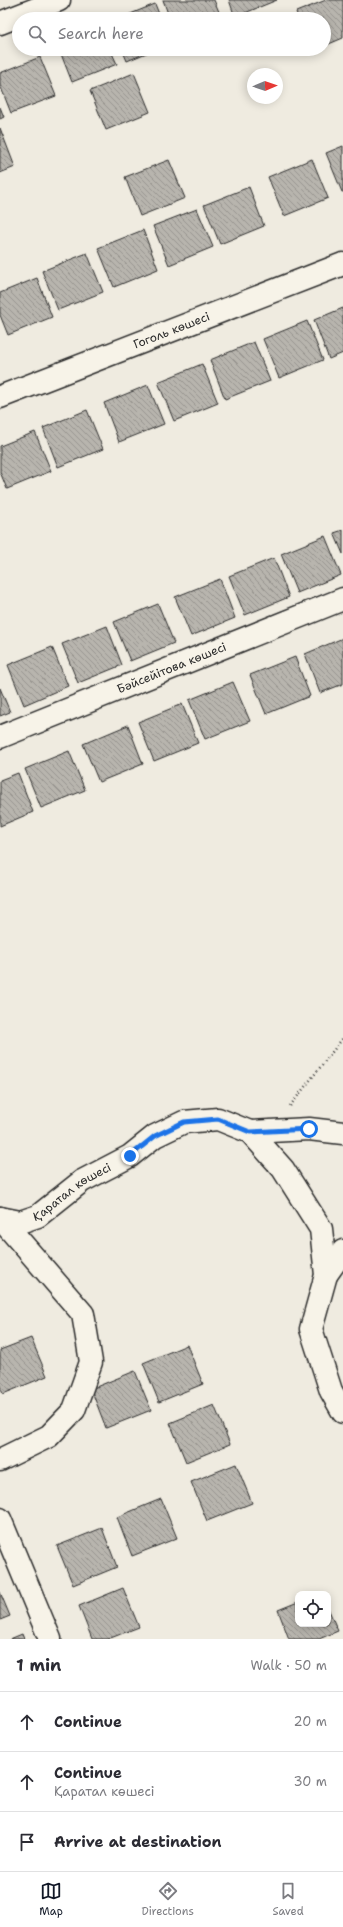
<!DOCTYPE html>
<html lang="en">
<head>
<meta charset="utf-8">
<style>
  :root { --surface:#fff; --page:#f2f2f3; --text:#2b2b33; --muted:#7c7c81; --line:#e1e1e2; --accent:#111827 }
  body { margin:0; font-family:"Shantell Sans",sans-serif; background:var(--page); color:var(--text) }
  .controls { position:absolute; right:12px; bottom:12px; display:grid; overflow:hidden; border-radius:8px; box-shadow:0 2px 10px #0003 }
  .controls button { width:36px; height:36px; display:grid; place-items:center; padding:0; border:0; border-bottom:1px solid var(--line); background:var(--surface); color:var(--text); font:20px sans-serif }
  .compass { position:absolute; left:247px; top:68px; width:36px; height:36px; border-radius:50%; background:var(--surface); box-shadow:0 2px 10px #0003; rotate:88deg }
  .stop { position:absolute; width:12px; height:12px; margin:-9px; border:3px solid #1a73e8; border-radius:50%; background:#fff }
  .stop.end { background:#1a73e8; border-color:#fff; box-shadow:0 1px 4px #0008 }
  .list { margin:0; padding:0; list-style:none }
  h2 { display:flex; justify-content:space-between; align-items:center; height:52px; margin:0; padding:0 16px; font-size:17px }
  h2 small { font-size:13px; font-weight:400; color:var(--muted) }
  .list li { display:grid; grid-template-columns:26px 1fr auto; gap:12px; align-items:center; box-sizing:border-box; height:60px; padding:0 16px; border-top:1px solid var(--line) }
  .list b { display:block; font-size:15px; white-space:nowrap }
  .list p { margin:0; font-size:13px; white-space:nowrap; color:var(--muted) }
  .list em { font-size:13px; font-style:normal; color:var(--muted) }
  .icon { flex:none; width:22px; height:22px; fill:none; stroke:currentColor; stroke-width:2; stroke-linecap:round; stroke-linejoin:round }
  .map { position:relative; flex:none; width:343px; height:1639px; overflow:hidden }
  .search { position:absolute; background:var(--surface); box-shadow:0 2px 10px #0003; left:12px; right:12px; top:12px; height:44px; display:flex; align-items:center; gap:10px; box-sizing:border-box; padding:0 14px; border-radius:22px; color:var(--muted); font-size:15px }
  .sheet { height:232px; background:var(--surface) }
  nav { display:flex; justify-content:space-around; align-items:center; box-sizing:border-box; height:56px; border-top:1px solid var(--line); background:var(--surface); font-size:11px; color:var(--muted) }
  nav a { display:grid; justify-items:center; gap:2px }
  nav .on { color:var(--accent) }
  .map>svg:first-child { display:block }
  .building { fill:url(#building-back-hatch); stroke:#2b2b2b }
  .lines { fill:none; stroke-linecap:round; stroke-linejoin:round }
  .minor-casing { stroke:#2b2b2b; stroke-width:25 }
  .path { stroke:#2b2b2b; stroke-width:2.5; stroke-dasharray:1 3; stroke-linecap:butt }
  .minor { stroke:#f7f3e8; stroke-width:22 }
  .route { stroke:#1a73e8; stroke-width:5 }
  .labels { text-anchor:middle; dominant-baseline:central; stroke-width:3; stroke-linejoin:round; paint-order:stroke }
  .street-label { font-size:12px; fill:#2b2b2b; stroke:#f7f3e8 }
</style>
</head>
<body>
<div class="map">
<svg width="343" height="1639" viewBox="0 0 343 1639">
  <defs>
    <pattern id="building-back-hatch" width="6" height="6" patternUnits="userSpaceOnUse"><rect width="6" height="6" fill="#b8b5ae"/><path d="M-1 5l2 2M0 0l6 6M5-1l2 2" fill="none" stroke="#96938e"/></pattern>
  </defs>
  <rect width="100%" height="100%" fill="#efebe0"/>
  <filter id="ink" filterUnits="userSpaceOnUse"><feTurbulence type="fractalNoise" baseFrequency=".025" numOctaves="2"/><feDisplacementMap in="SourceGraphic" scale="8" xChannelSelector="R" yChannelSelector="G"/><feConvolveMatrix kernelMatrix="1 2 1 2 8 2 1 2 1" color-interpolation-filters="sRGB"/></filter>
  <g filter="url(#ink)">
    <path class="building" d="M163 0H214L222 19H170Z
      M229 0H277L235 17Z
      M326 0H343V38L324 46V19H299L296 12Z
      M155 4 161 19H118Z
      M59 49H110L117 64 72 82Z
      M122 49H156L127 61Z
      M40 57 56 96 11 113 0 85V73Z
      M134 73 150 112 106 130 90 91Z
      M0 107 4 117 0 119Z
      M0 128 15 167 0 173Z
      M343 146V192H342L326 153Z
      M312 159 328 198 284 216 268 177Z
      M169 160 185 198 140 216 125 177Z
      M249 187 264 226 220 244 204 205Z
      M197 209 213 247 169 265 153 226Z
      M143 230 158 269 114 287 98 248Z
      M87 253 103 292 58 310 42 271Z
      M37 278 52 317 8 335 0 315V293Z
      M343 308V353L329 359 314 320Z
      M307 321 323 360 279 378 263 339Z
      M254 342 270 381 225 399 210 360Z
      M202 364 218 403 174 421 158 382Z
      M148 385 164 424 119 442 104 403Z
      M87 410 103 449 58 467 43 428Z
      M35 432 51 471 7 489 0 472V446Z
      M343 530V554L334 533Z
      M325 536 341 575 297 593 281 554Z
      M274 558 289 597 245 615 229 576Z
      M220 579 235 618 191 636 175 597Z
      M158 604 174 643 130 661 114 622Z
      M107 626 122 665 78 683 62 644Z
      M343 638V684L320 693 305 654Z
      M52 647 68 686 24 705 8 665Z
      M295 657 310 696 266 714 250 675Z
      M233 682 250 721 205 739 189 700Z
      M0 688 10 712 0 716Z
      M182 704 198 743 154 761 138 722Z
      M128 725 143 764 99 782 83 744Z
      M69 751 85 790 41 808 25 769Z
      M18 773 33 812 0 826V780Z
      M31 1338 47 1376 3 1394 0 1387V1350Z
      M187 1345 203 1384 159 1402 143 1363Z
      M135 1371 151 1410 106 1428 91 1389Z
      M214 1405 230 1444 186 1462 170 1423Z
      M236 1464 252 1503 207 1521 191 1482Z
      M161 1499 177 1538 132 1556 117 1517Z
      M102 1528 117 1567 73 1585 57 1546Z
      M123 1588 139 1627 108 1639H92L79 1606Z
      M0 1592 10 1616 0 1620Z
      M298 1602V1624H328V1608L338 1631 319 1639H289L278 1610Z
      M22 1634 24 1639H10Z"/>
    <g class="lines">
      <defs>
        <g id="minor">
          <path d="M0 23 59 0"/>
          <path id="s1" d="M0 397 343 264"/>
          <path id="s2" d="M0 737 343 599"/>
          <path d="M250 1132 309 1129 343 1133"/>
          <path id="s3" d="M0 1218 20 1222 38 1216 82 1181 130 1156 155 1136 184 1122 218 1119 250 1132 283 1169 321 1229 326 1275 311 1329 331 1391 343 1412"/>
          <path d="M326 1275 343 1251"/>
          <path d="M0 1460 49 1436 74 1410 91 1362 83 1314 0 1218"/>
          <path d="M0 1519 50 1639"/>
        </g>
      </defs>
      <use href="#minor" class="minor-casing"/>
      <path class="path" d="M290 1106 343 1038"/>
      <use href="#minor" class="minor"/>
    </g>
  </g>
  <g class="lines" filter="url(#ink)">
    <path class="route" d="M130 1156 155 1136 184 1122 218 1119 250 1132 309 1129"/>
  </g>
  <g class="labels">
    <g class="street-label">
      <text stroke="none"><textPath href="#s1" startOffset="184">Гоголь көшесі</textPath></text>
      <text stroke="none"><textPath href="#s2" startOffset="185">Бәйсейітова көшесі</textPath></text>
      <text stroke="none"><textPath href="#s3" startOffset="81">Қаратал көшесі</textPath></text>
    </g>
  </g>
</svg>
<div class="controls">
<button><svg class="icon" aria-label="locate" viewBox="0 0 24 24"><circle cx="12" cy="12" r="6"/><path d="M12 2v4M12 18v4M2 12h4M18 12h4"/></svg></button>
</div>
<svg class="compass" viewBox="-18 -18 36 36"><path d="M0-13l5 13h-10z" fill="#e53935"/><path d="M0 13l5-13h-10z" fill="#7c7c81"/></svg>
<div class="stop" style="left:309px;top:1129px"></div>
<div class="stop end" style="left:130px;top:1156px"></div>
<div class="search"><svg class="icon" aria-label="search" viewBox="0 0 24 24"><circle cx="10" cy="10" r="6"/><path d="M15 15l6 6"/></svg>Search here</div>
</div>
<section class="sheet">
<h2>1 min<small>Walk · 50 m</small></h2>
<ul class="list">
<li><svg class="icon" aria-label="ahead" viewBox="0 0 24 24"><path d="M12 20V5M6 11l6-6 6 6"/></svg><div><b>Continue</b></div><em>20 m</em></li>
<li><svg class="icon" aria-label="ahead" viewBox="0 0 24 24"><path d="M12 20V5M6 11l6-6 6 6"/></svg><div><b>Continue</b><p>Қаратал көшесі</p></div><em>30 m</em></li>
<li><svg class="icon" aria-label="arrive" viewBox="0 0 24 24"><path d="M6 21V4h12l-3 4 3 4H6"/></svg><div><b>Arrive at destination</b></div></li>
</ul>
</section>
<nav>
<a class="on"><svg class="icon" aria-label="map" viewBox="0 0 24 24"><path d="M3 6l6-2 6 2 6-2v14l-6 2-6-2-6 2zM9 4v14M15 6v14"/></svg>Map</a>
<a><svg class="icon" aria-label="directions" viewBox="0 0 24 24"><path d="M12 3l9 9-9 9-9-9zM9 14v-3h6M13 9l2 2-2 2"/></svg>Directions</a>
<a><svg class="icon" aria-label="saved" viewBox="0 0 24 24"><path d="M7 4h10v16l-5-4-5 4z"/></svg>Saved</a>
</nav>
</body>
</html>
